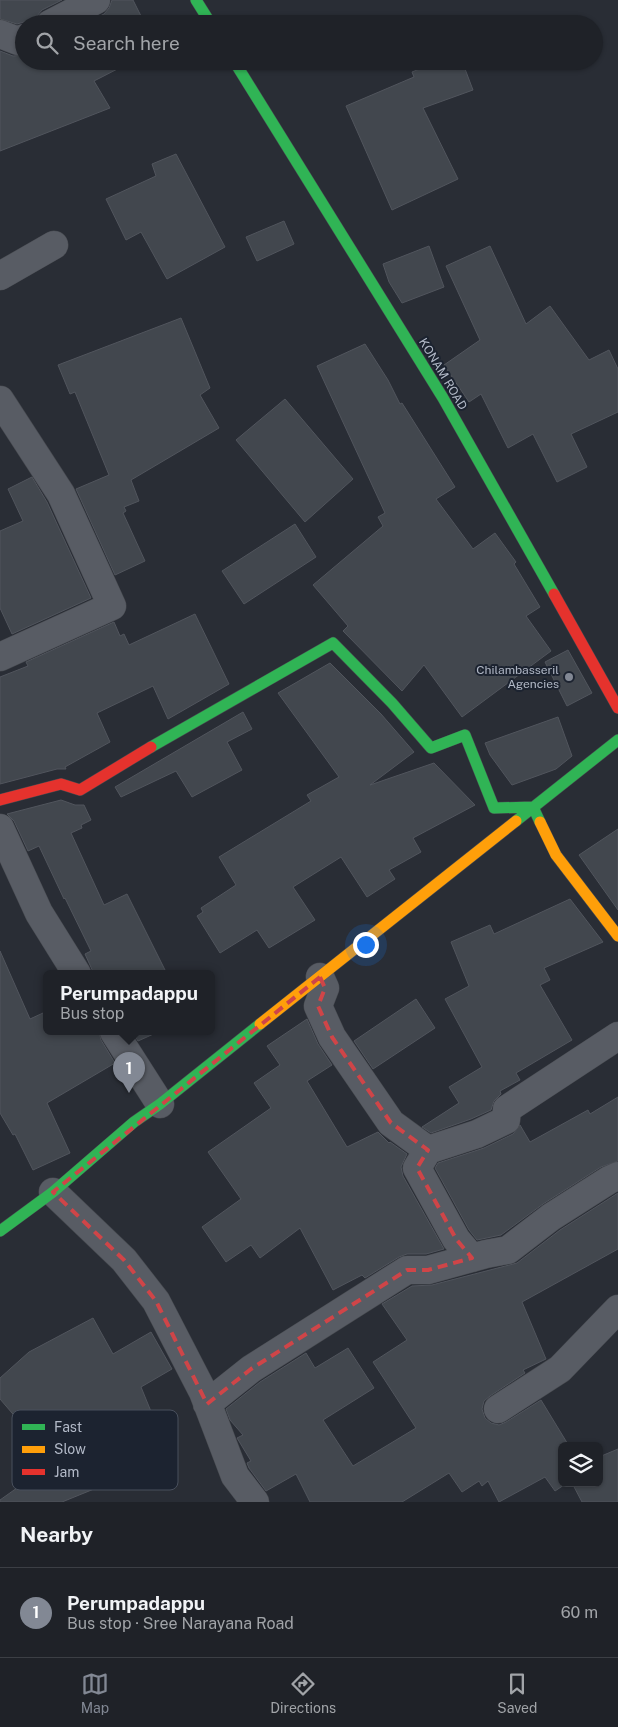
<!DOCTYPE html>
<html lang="en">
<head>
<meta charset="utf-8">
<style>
  :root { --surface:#1f2228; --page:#2c2f34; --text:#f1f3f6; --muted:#a1a4a8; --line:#3c3f45; --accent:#828894 }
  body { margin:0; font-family:"Public Sans",sans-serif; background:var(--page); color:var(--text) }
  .controls { position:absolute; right:15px; bottom:15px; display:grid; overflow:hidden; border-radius:8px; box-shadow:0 1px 4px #0004 }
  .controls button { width:45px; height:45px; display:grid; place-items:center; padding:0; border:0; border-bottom:1px solid var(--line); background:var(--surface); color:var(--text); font:25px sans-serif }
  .you { position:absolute; left:365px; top:944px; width:18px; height:18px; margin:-12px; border:4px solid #fff; border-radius:50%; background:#1a73e8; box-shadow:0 0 0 8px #1a73e833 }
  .badge { display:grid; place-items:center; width:32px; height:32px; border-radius:50%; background:var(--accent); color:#fff; font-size:16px; font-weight:700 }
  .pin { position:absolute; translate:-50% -41px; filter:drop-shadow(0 1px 2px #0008) }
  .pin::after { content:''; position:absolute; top:26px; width:18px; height:15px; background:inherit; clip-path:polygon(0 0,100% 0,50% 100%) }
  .popup { position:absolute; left:43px; top:970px; width:172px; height:65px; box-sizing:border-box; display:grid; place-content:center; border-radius:8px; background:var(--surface); filter:drop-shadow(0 1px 4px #0005); font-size:16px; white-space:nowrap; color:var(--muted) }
  .popup b { font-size:19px; color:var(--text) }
  .popup::after { content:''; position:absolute; left:50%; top:100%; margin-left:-10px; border:10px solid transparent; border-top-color:var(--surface) }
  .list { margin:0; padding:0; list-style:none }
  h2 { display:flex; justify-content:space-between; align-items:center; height:65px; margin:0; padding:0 20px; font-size:21px }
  h2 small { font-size:16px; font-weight:400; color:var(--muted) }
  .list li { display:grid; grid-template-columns:32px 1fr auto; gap:15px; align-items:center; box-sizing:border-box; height:90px; padding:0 20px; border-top:1px solid var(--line) }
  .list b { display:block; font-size:19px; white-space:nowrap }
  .list p { margin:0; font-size:16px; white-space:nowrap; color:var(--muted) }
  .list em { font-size:16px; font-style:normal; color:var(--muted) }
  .icon { flex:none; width:28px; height:28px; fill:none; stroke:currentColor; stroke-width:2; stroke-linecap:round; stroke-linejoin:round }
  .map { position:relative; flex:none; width:618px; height:1502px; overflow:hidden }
  .search { position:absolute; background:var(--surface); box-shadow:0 1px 4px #0004; left:15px; right:15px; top:15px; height:55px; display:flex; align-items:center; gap:12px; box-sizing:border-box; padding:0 18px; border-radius:28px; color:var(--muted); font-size:19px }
  .sheet { height:155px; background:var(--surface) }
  nav { display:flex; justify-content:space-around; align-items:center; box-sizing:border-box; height:70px; border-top:1px solid var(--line); background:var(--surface); font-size:14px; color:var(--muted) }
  nav a { display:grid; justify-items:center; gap:2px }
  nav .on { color:var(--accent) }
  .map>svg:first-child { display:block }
  .building { fill:#42474e; stroke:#51555d }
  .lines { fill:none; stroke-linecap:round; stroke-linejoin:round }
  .street-casing { stroke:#45484e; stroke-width:29 }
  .fast-casing { stroke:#45484e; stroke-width:12 }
  .slow-casing { stroke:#45484e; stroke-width:12 }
  .jam-casing { stroke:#45484e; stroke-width:12 }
  .street { stroke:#585c64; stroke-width:28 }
  .fast { stroke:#30b455; stroke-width:11 }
  .slow { stroke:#ff9f0a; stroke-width:11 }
  .jam { stroke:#e5322d; stroke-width:11 }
  .marked { fill:none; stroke:#cf4548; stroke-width:4; stroke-dasharray:10 6; stroke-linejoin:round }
  .poi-dot { fill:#828894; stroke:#1c2330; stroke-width:2 }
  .labels { text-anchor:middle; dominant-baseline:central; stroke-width:4; stroke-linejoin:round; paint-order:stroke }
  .street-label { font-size:12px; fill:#b2b9c7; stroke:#1c2330 }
  .poi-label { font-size:12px; fill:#b2b9c7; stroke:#1c2330; text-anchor:end }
  .key { fill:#1c2330; stroke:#49505d; stroke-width:1 }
  .key-label { font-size:14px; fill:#b2b9c7 }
</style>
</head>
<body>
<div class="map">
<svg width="618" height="1502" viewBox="0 0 618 1502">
  <rect width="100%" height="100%" fill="#292d35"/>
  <path class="building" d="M0 0H62L42 10 37 16 34 24 24 22 17 24 0 19Z
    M112 0H133L145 24H84L104 14 109 8Z
    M0 51 13 56 24 55V61H133L94 81 110 108 0 151Z
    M439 61H462L473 90 423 108 458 179 392 210 346 106 414 77 412 72Z
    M176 154 225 247 167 279 141 232 126 240 106 199 156 176 152 164Z
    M284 221 294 244 257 261 246 237Z
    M429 246 444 287 402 303 389 282 383 264Z
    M490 246 526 324 550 306 589 360 609 350 618 369V412L571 434 587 467 557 482 533 434 508 448 481 394 469 402 444 365 480 340 446 266Z
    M181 318 210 388 200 395 219 428 131 480 139 501 124 507 126 511 123 513 145 561 115 575 76 489 109 475 75 392 70 394 58 365Z
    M365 344 388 380 400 404 402 403 455 487 436 499 473 549 495 533 516 562 514 564 540 607 526 616 551 651 462 717 424 665 402 691 343 631 348 626 313 585 383 526 378 517 385 513 317 366Z
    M285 399 353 479 305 522 236 440Z
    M32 477 47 502 91 598 12 634 0 608V531L23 521 8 489Z
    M295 524 316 557 244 604 222 571Z
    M195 614 229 684 168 719 153 686 97 713 110 742 65 767 66 769H57L0 784V677L28 666 26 662 114 622 120 636 124 634 129 645Z
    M568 650 592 693 567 706 545 662Z
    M330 663 381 714 414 752 370 785 434 763 475 805 413 838 421 852 389 870 395 879 367 897 341 857 293 887 315 920 269 948 257 930 220 953 197 916 203 912 201 908 236 885 219 857 311 801 307 795 339 777 278 693Z
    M243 712 252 729 227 742 242 770 192 797 176 771 121 797 115 787Z
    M558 717 572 756 556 769 512 785 490 755 485 743Z
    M61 800 75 805H84L91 820 81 825 82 828 71 833 104 905 127 894 167 974H94L85 954 91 951 65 898 64 899 39 846 28 851 14 821 7 814Z
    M618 829V910L579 855Z
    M570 899 603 942 544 968 550 980 540 985 572 1040 516 1073 520 1080 500 1091 501 1094 494 1101 491 1110 471 1119 431 1133 422 1127 459 1103 449 1087 482 1067 445 999 469 986 451 942 490 925 494 934Z
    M0 951 30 1019 43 1013 46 1021V1032H99L101 1040 115 1063 47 1103 70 1153 33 1170 15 1134 13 1135 0 1113Z
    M416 999 435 1028 373 1069 354 1041Z
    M307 1019 318 1044 332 1065 307 1081 347 1147 378 1132 389 1143 390 1142 407 1154 401 1167 403 1176 444 1249 426 1254H407L399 1257 365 1278 362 1275 333 1290 300 1228 260 1258 251 1245 226 1262 202 1227 241 1199 208 1152 271 1108 254 1083 280 1065 267 1046Z
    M132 1032H158L138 1041Z
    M618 1097V1161L601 1167 543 1204 501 1235 477 1240 469 1230 435 1168 438 1163 484 1148 513 1134 520 1125 530 1142 588 1110 590 1114Z
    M618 1193V1249L522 1302 546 1359 523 1370 525 1373 490 1396 484 1401 482 1409 485 1418 491 1423 499 1425 506 1422 541 1400 569 1446H562V1483H567L555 1491 545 1477 499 1502 488 1481 482 1486 479 1481 462 1492 449 1473 402 1502H310L296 1474 266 1491 249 1468 247 1463 251 1461 237 1438 243 1435 230 1420 226 1409 260 1382 306 1353 315 1368 348 1348 374 1388 323 1420 353 1466 416 1428 373 1362 407 1340 382 1304 412 1286 432 1285 517 1263 560 1230Z
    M93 1318 113 1354 151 1332 172 1369 141 1387 170 1458 62 1502H0V1500L31 1478 26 1469 36 1462 13 1423 18 1420 0 1399V1378L29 1352Z
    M618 1449V1502H582L572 1483H599V1457Z"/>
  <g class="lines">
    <defs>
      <path id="street" d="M50 24 96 0
        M0 34 18 41 24 38
        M0 276 54 245
        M0 400 61 494 112 606 0 657
        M0 828 39 913 77 974
        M320 977 325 988 318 1006 332 1037 391 1123 428 1150 477 1134 506 1120 507 1109 618 1036
        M114 1032 160 1104
        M428 1150 417 1168 456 1239 472 1258
        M53 1192 124 1260 156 1301 203 1392 235 1476 255 1502
        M207 1404 251 1369 407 1270H428L486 1254 508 1250 551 1217 609 1180 618 1176
        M498 1409 560 1369 618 1309"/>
      <path id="fast" d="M196 0 211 24
        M234 61 443 398 554 594
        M151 747 333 643 392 703 431 748 465 735 494 808 533 807 540 822
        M516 821 618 740
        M0 1231 53 1192 134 1122 160 1104 260 1024"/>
      <path id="slow" d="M540 822 556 855 618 936
        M260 1024 516 821"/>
      <path id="jam" d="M554 594 618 708
        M0 800 61 784 80 790 151 747"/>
    </defs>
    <use href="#street" class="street-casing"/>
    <use href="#fast" class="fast-casing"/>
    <use href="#slow" class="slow-casing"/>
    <use href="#jam" class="jam-casing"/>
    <use href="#street" class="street"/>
    <use href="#fast" class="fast"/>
    <use href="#slow" class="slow"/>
    <use href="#jam" class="jam"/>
  </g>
  <path class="marked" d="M320 977 325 988 318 1006 332 1037 391 1123 428 1150 417 1168 456 1239 472 1258 428 1270H407L251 1369 207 1404 156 1301 124 1260 53 1192Z"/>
  <circle class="poi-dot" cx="569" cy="677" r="5"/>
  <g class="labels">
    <g class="street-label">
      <text transform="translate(443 374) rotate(59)">KONAM ROAD</text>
    </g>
    <g class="poi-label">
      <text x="559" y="670">Chilambasseril<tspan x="559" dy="14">Agencies</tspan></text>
    </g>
  </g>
  <rect x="12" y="1410" width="166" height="80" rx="8" class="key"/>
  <rect x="22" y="1424" width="23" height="6" fill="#30b455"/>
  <rect x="22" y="1446" width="23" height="7" fill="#ff9f0a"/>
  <rect x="22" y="1469" width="23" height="6" fill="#e5322d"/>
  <g class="key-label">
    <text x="54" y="1432">Fast</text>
    <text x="54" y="1454">Slow</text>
    <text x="54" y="1477">Jam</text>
  </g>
</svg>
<div class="controls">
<button><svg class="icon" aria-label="layers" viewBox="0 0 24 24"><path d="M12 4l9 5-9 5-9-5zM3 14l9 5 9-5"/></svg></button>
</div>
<div class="you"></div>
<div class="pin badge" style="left:129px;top:1093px">1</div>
<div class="popup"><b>Perumpadappu</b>Bus stop</div>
<div class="search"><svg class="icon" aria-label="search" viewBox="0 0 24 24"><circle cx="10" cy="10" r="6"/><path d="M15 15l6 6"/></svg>Search here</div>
</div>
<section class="sheet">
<h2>Nearby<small></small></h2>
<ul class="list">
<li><span class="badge">1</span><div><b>Perumpadappu</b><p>Bus stop · Sree Narayana Road</p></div><em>60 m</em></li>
</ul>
</section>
<nav>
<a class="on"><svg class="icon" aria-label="map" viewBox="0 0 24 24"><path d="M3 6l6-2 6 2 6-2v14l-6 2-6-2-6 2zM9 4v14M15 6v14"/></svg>Map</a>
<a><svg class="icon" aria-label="directions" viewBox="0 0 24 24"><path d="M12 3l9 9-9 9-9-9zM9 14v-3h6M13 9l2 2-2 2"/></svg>Directions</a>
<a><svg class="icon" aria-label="saved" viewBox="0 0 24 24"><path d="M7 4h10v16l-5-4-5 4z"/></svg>Saved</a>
</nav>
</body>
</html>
